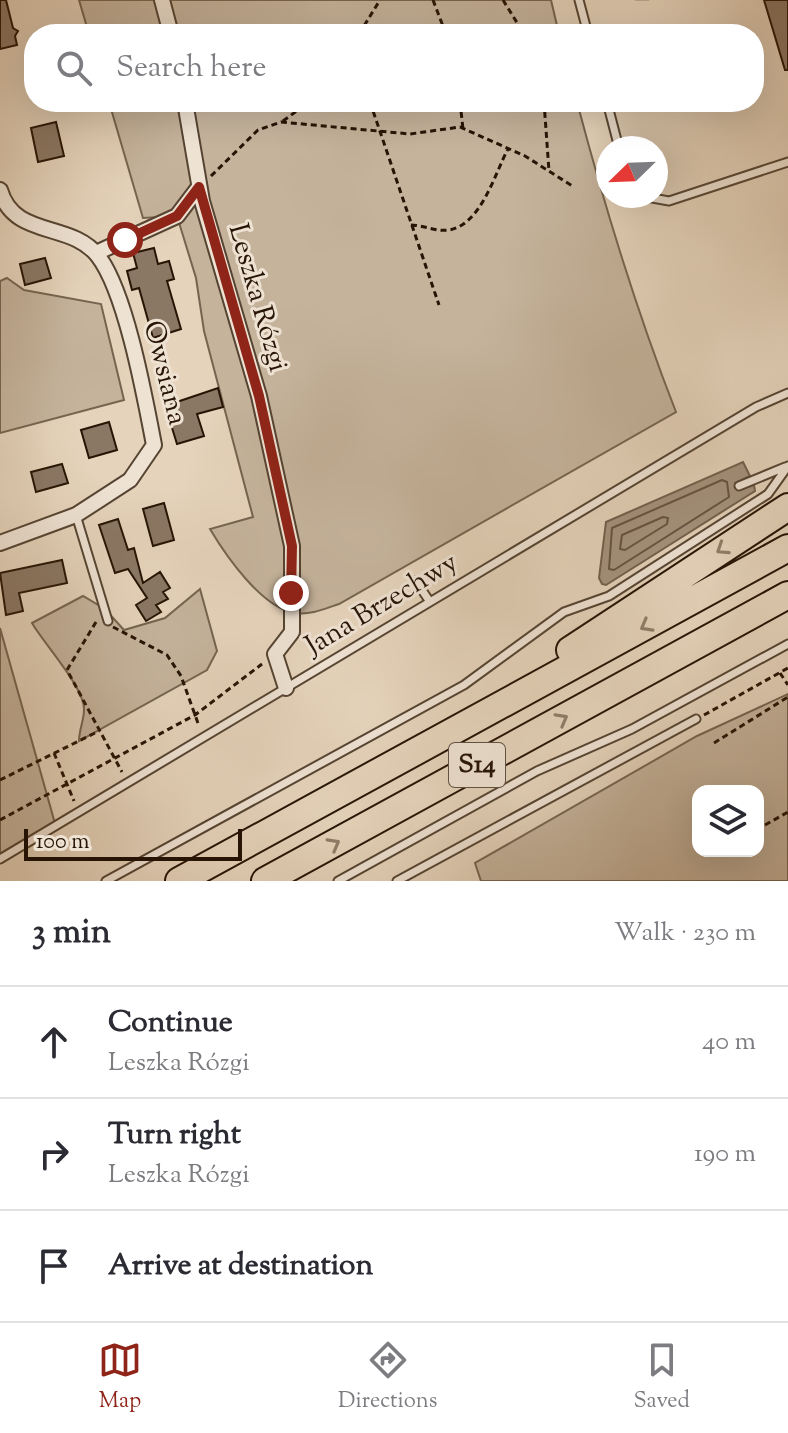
<!DOCTYPE html>
<html lang="en">
<head>
<meta charset="utf-8">
<style>
  :root { --surface:#fff; --page:#f7f7f7; --text:#2b2b33; --muted:#7c7c81; --line:#e1e1e2; --accent:#8f2418 }
  body { margin:0; font-family:"Sorts Mill Goudy",serif; background:var(--page); color:var(--text) }
  .controls { position:absolute; right:24px; bottom:24px; display:grid; overflow:hidden; border-radius:16px; box-shadow:0 8px 32px #0002 }
  .controls button { width:72px; height:72px; display:grid; place-items:center; padding:0; border:0; border-bottom:2px solid var(--line); background:var(--surface); color:var(--text); font:40px sans-serif }
  .compass { position:absolute; left:596px; top:136px; width:72px; height:72px; border-radius:50%; background:var(--surface); box-shadow:0 8px 32px #0002; rotate:247deg }
  .scale { position:absolute; left:24px; bottom:20px; width:218px; box-sizing:border-box; padding-left:8px; border:4px solid #271405; border-top:0; font-size:22px; line-height:28px; white-space:nowrap; color:#271405; -webkit-text-stroke:6px #eee2d3; paint-order:stroke }
  .stop { position:absolute; width:24px; height:24px; margin:-18px; border:6px solid #8f2418; border-radius:50%; background:#fff }
  .stop.end { background:#8f2418; border-color:#fff; box-shadow:0 2px 8px #0008 }
  .list { margin:0; padding:0; list-style:none }
  h2 { display:flex; justify-content:space-between; align-items:center; height:104px; margin:0; padding:0 32px; font-size:34px }
  h2 small { font-size:26px; font-weight:400; color:var(--muted) }
  .list li { display:grid; grid-template-columns:52px 1fr auto; gap:24px; align-items:center; box-sizing:border-box; height:112px; padding:0 32px; border-top:2px solid var(--line) }
  .list b { display:block; font-size:30px; white-space:nowrap }
  .list p { margin:0; font-size:26px; white-space:nowrap; color:var(--muted) }
  .list em { font-size:26px; font-style:normal; color:var(--muted) }
  .icon { flex:none; width:44px; height:44px; fill:none; stroke:currentColor; stroke-width:2; stroke-linecap:round; stroke-linejoin:round }
  .map { position:relative; flex:none; width:788px; height:881px; overflow:hidden }
  .search { position:absolute; background:var(--surface); box-shadow:0 8px 32px #0002; left:24px; right:24px; top:24px; height:88px; display:flex; align-items:center; gap:20px; box-sizing:border-box; padding:0 28px; border-radius:32px; color:var(--muted); font-size:30px }
  .sheet { height:440px; background:var(--surface) }
  nav { display:flex; justify-content:space-around; align-items:center; box-sizing:border-box; height:112px; border-top:2px solid var(--line); background:var(--surface); font-size:22px; color:var(--muted) }
  nav a { display:grid; justify-items:center; gap:4px }
  nav .on { color:var(--accent) }
  .map>svg:first-child { display:block }
  .green { fill:#c5b39c; stroke:#766450; stroke-width:2; fill-rule:evenodd }
  .water { fill:#a4927d; stroke:#72604d; stroke-width:2 }
  .lines { fill:none; stroke-linecap:round; stroke-linejoin:round }
  .shore { stroke:#665341; stroke-width:2 }
  .building { fill:#8a7764; stroke:#271405; stroke-width:2 }
  .minor-tunnel { stroke:#bfad97; stroke-width:14; stroke-dasharray:14 7; stroke-linecap:butt }
  .service-casing { stroke:#564432; stroke-width:11 }
  .minor-casing { stroke:#564432; stroke-width:18 }
  .motorway-casing { stroke:#271405; stroke-width:30 }
  .path { stroke:#271405; stroke-width:3; stroke-dasharray:6 4; stroke-linecap:butt }
  .service { stroke:#eee2d3; stroke-width:7 }
  .minor { stroke:#eee2d3; stroke-width:14 }
  .motorway { stroke:#e5d3bb; stroke-width:26 }
  .oneway { stroke:#907d69 }
  .route { stroke:#8f2418; stroke-width:10 }
  .labels { text-anchor:middle; dominant-baseline:central; stroke-width:6; stroke-linejoin:round; paint-order:stroke }
  .shield { fill:#eee2d3; stroke:#635243; stroke-width:2 }
  .shield-label { font-size:26px; font-weight:bold; fill:#271405 }
  .street-label { font-size:28px; fill:#271405; stroke:#eee2d3 }
</style>
</head>
<body>
<div class="map">
<svg width="788" height="881" viewBox="0 0 788 881">
  <rect width="100%" height="100%" fill="#e5d3bb"/>
  <filter id="stains"><feTurbulence type="fractalNoise" baseFrequency=".0025" numOctaves="4"/><feColorMatrix values="0 0 0 0 .2 0 0 0 0 .09 0 0 0 0 .02 0 0 0 .5 -.17"/></filter>
  <radialGradient id="worn" r=".72"><stop offset=".6" stop-color="#630" stop-opacity="0"/><stop offset="1" stop-color="#630" stop-opacity=".3"/></radialGradient>
  <path class="green" d="M79 0H551L559 34H89Z
    M109 102H577C605 208 636 310 676 412L339 604C324 609 311 615 295 613 262 608 226 556 210 529L253 517 204 331 196 278 177 216 143 218Z
    M7 278 24 290 101 304 124 400 0 433V281Z
    M200 589 217 651 207 670 79 741C79 730 84 720 84 710 85 688 44 644 32 623L83 596 105 609 124 630 165 618Z
    M0 628 56 827 0 856Z
    M788 694V881H481L475 863 697 736ZM698 791H758V851H698Z"/>
  <path class="water" d="M743 462 750 476 735 483 738 490 754 485 755 491 606 585 602 584 599 578 606 522Z"/>
  <g class="lines">
    <path class="shore" d="M722 480 727 482 729 497 614 570 609 569 612 528Z
      M663 517 668 518 667 524 625 550 620 549 622 535Z"/>
  </g>
  <path class="building" d="M0 0H6L13 28 18 31 15 36 17 45 0 49Z
    M764 0H788V70H785Z
    M56 122 64 156 38 162 31 128Z
    M154 248 158 264 169 261 174 279 167 281 181 329 153 338 139 288 132 290 127 271 137 268 133 253Z
    M45 258 51 278 25 285 20 264Z
    M218 388 223 407 197 414 204 436 177 444 168 415 174 413 171 404Z
    M109 422 117 450 89 458 81 430Z
    M62 464 68 483 36 492 31 472Z
    M164 503 174 540 153 546 143 509Z
    M118 519 128 550 134 548 143 583 160 572 170 588 163 592 168 599 156 605 161 612 146 621 136 605 147 598 128 569 115 573 99 525Z
    M62 560 67 583 19 593 23 611 6 615 0 573Z"/>
  <g class="lines">
    <path class="minor-tunnel" d="M642 0V1"/>
    <defs>
      <path id="service" d="M579 0 588 34
        M607 102 619 148
        M641 196 669 201 788 162
        M739 486 785 467
        M76 515 108 621
        M416 581 430 602
        M0 859 756 407 788 393
        M106 881 464 685 564 612 609 596 768 494 788 466
        M338 881 537 771 632 729 788 644
        M397 881 696 719"/>
      <path id="minor" d="M162 0 171 34
        M185 102 202 201 259 396 292 546V632L275 654 286 688
        M0 190C14 239 71 221 98 256 126 292 145 398 154 445L130 480 76 515 0 543
        M96 253 177 216 199 187"/>
      <path id="motorway" d="M570 650 788 507
        M179 881 788 548
        M265 881 788 595"/>
    </defs>
    <use href="#service" class="service-casing"/>
    <use href="#minor" class="minor-casing"/>
    <use href="#motorway" class="motorway-casing"/>
    <path class="path" d="M433 0 446 34
      M503 0 524 34
      M359 34 380 0
      M370 102 439 305
      M460 102 463 129
      M544 102 549 171
      M283 121 309 102
      M211 176 258 130 281 122 410 134 460 127 525 156 574 187
      M411 225C423 225 436 232 449 230 481 225 495 173 508 149
      M96 622 67 670 122 772
      M113 627 167 655 181 676 199 726
      M780 673 788 685
      M704 715 788 668
      M714 743 788 697
      M54 753 74 801
      M0 780 99 731
      M0 820 195 715 262 664
      M765 825 788 812"/>
    <use href="#service" class="service"/>
    <use href="#minor" class="minor"/>
    <use href="#motorway" class="motorway"/>
  </g>
  <defs><path id="oneway-chevron" d="M-2-3.5L2.5 0L-2 3.5" fill="none" stroke-width="1.6" stroke-linecap="round" stroke-linejoin="round" transform="scale(2)"/></defs>
  <g class="oneway">
    <use href="#oneway-chevron" transform="translate(722 549) rotate(147)"/>
    <use href="#oneway-chevron" transform="translate(646 626) rotate(151)"/>
    <use href="#oneway-chevron" transform="translate(562 719) rotate(-29)"/>
    <use href="#oneway-chevron" transform="translate(334 844) rotate(-29)"/>
  </g>
  <g class="lines">
    <path class="route" d="M125 240 177 216 199 187 259 396 292 546 291 593"/>
  </g>
  <g class="labels">
    <rect class="shield" x="449" y="743" width="56" height="44" rx="6"/>
    <g class="shield-label">
      <text x="477" y="765">S14</text>
    </g>
    <g class="street-label">
      <text transform="translate(257 298) rotate(74)">Leszka Rózgi</text>
      <text transform="translate(164 373) rotate(76)">Owsiana</text>
      <text transform="translate(382 605) rotate(-31)">Jana Brzechwy</text>
    </g>
  </g>
  <rect width="100%" height="100%" filter="url(#stains)"/>
  <rect width="100%" height="100%" fill="url(#worn)"/>
</svg>
<div class="controls">
<button><svg class="icon" aria-label="layers" viewBox="0 0 24 24"><path d="M12 4l9 5-9 5-9-5zM3 14l9 5 9-5"/></svg></button>
</div>
<svg class="compass" viewBox="-18 -18 36 36"><path d="M0-13l5 13h-10z" fill="#e53935"/><path d="M0 13l5-13h-10z" fill="#7c7c81"/></svg>
<div class="scale">100 m</div>
<div class="stop" style="left:125px;top:240px"></div>
<div class="stop end" style="left:291px;top:593px"></div>
<div class="search"><svg class="icon" aria-label="search" viewBox="0 0 24 24"><circle cx="10" cy="10" r="6"/><path d="M15 15l6 6"/></svg>Search here</div>
</div>
<section class="sheet">
<h2>3 min<small>Walk · 230 m</small></h2>
<ul class="list">
<li><svg class="icon" aria-label="ahead" viewBox="0 0 24 24"><path d="M12 20V5M6 11l6-6 6 6"/></svg><div><b>Continue</b><p>Leszka Rózgi</p></div><em>40 m</em></li>
<li><svg class="icon" aria-label="right" viewBox="0 0 24 24"><path d="M7 20v-9h11M14 6l5 5-5 5"/></svg><div><b>Turn right</b><p>Leszka Rózgi</p></div><em>190 m</em></li>
<li><svg class="icon" aria-label="arrive" viewBox="0 0 24 24"><path d="M6 21V4h12l-3 4 3 4H6"/></svg><div><b>Arrive at destination</b></div></li>
</ul>
</section>
<nav>
<a class="on"><svg class="icon" aria-label="map" viewBox="0 0 24 24"><path d="M3 6l6-2 6 2 6-2v14l-6 2-6-2-6 2zM9 4v14M15 6v14"/></svg>Map</a>
<a><svg class="icon" aria-label="directions" viewBox="0 0 24 24"><path d="M12 3l9 9-9 9-9-9zM9 14v-3h6M13 9l2 2-2 2"/></svg>Directions</a>
<a><svg class="icon" aria-label="saved" viewBox="0 0 24 24"><path d="M7 4h10v16l-5-4-5 4z"/></svg>Saved</a>
</nav>
</body>
</html>
